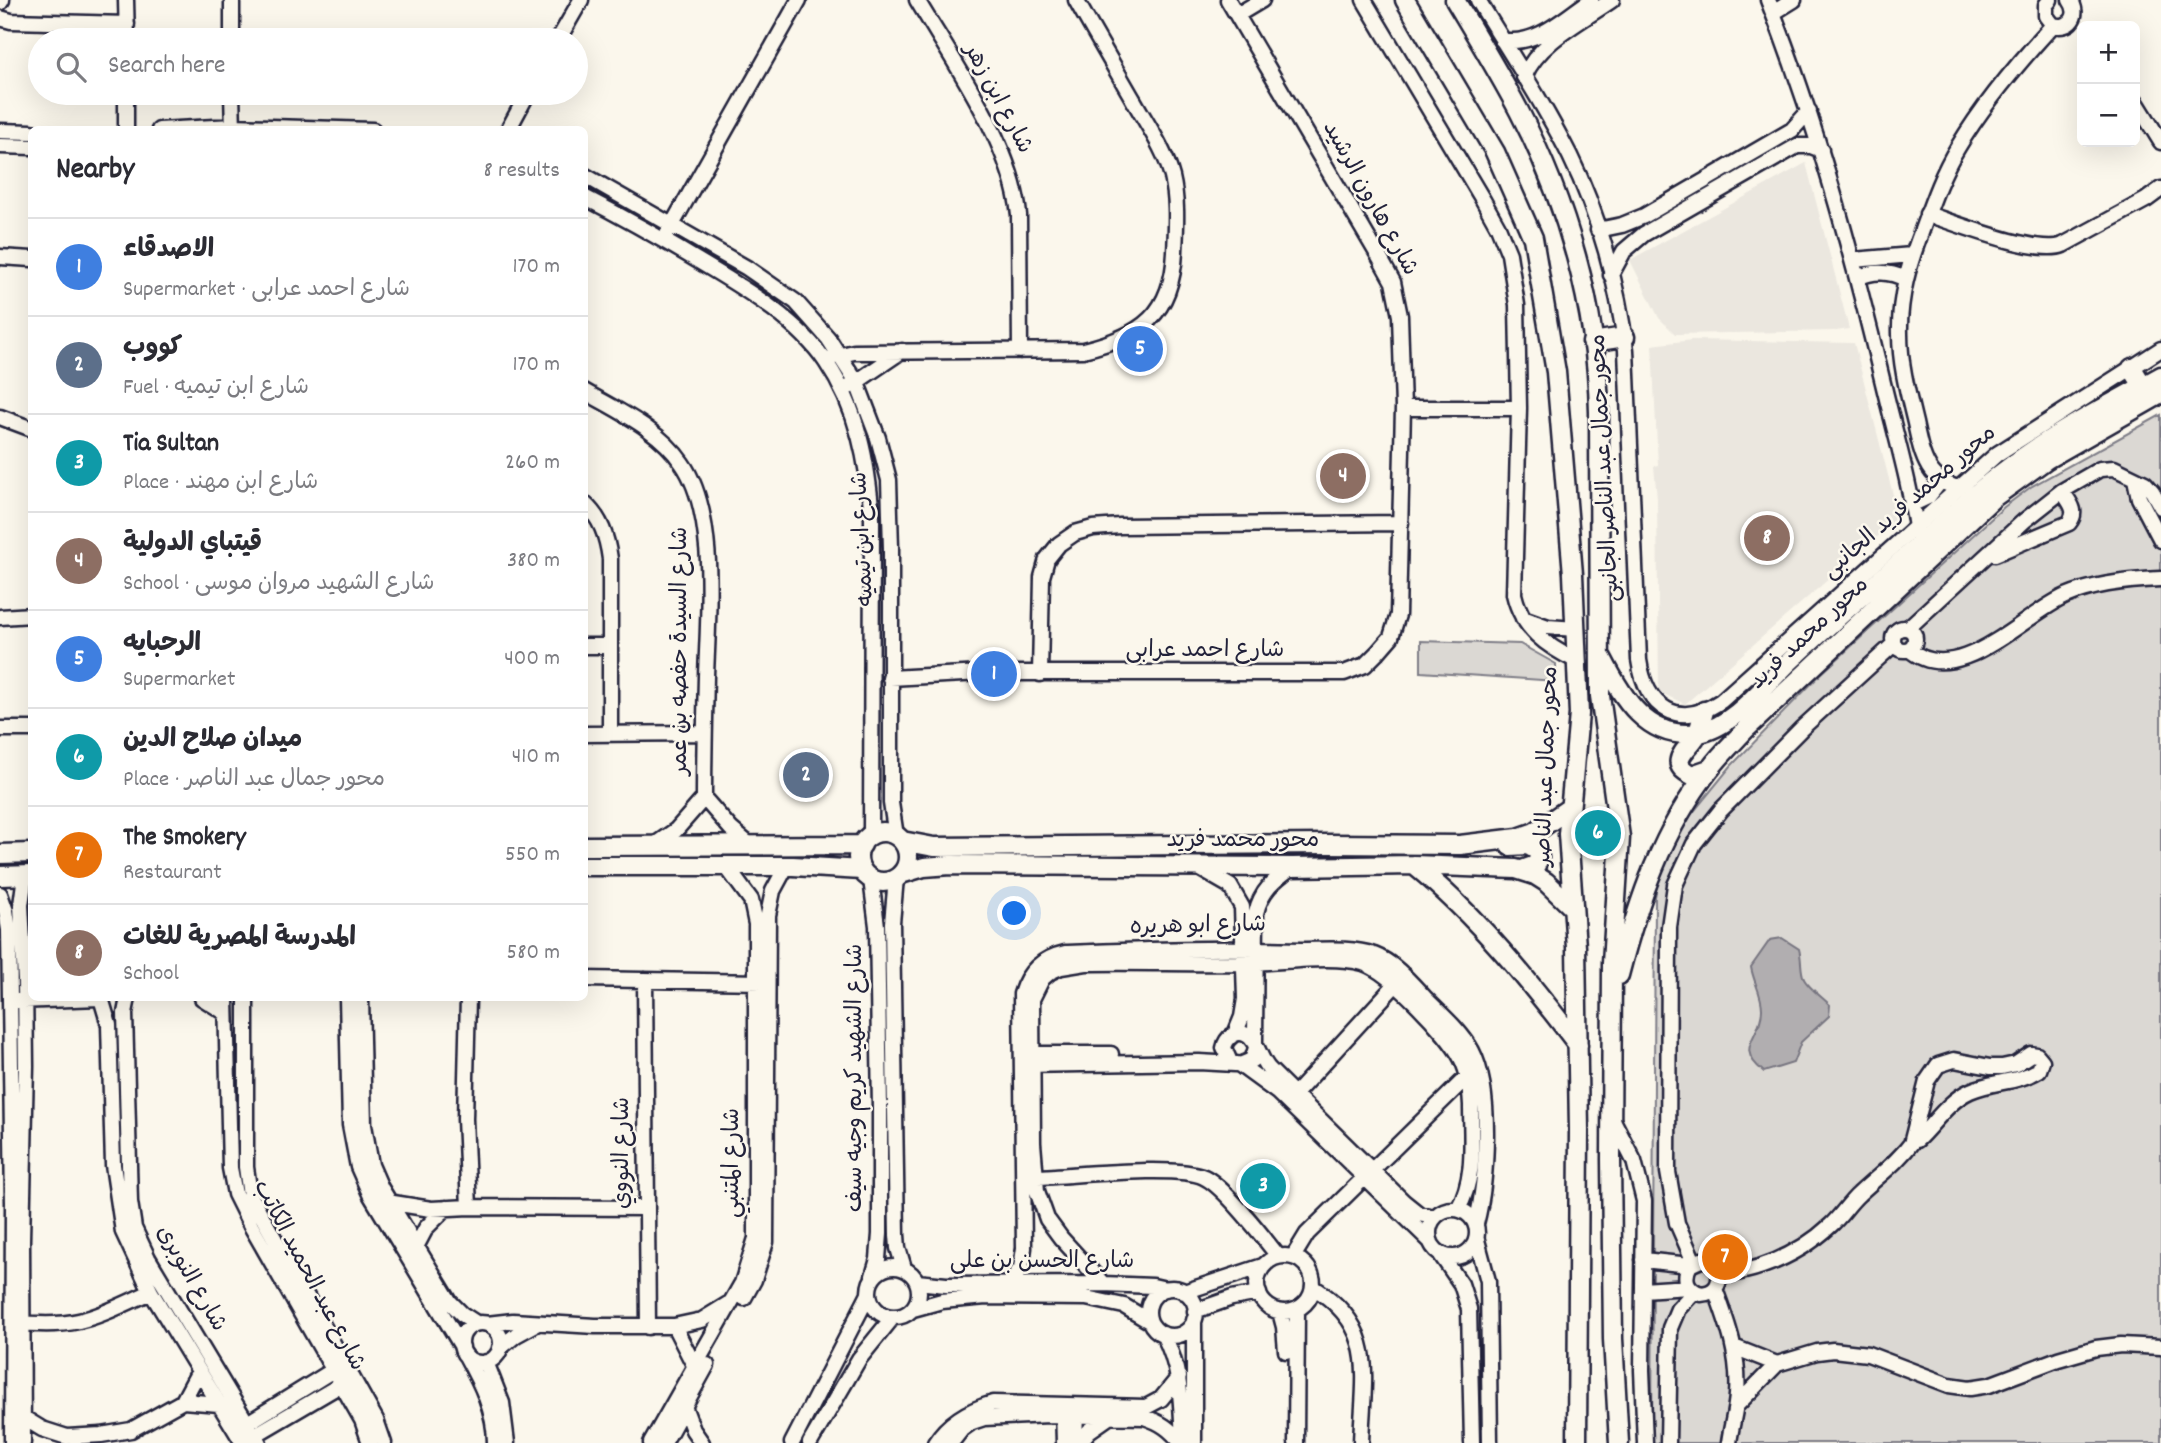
<!DOCTYPE html>
<html lang="en">
<head>
<meta charset="utf-8">
<style>
  :root { --surface:#fff; --page:#f2f2f3; --text:#2b2b33; --muted:#7c7c81; --line:#e1e1e2; --accent:#ea580c }
  body { margin:0; font-family:Dekko,"Playpen Sans Arabic",sans-serif; background:var(--page); color:var(--text) }
  .controls { position:absolute; right:21px; top:21px; display:grid; overflow:hidden; border-radius:10px; box-shadow:0 7px 28px #0002 }
  .controls button { width:63px; height:63px; display:grid; place-items:center; padding:0; border:0; border-bottom:2px solid var(--line); background:var(--surface); color:var(--text); font:35px sans-serif }
  .you { position:absolute; left:1015px; top:914px; width:24px; height:24px; margin:-18px; border:5px solid #fff; border-radius:50%; background:#1a73e8; box-shadow:0 0 0 10px #1a73e833 }
  .badge { display:grid; place-items:center; width:46px; height:46px; border-radius:50%; background:var(--accent); color:#fff; font-size:23px; font-weight:700 }
  .pin { position:absolute; translate:-50% -50%; border:4px solid #fff; box-shadow:0 2px 7px #0006 }
  .list { margin:0; padding:0; list-style:none }
  h2 { display:flex; justify-content:space-between; align-items:center; height:91px; margin:0; padding:0 28px; font-size:30px }
  h2 small { font-size:23px; font-weight:400; color:var(--muted) }
  .list li { display:grid; grid-template-columns:46px 1fr auto; gap:21px; align-items:center; box-sizing:border-box; height:98px; padding:0 28px; border-top:2px solid var(--line) }
  .list b { display:block; font-size:26px; white-space:nowrap }
  .list p { margin:0; font-size:23px; white-space:nowrap; color:var(--muted) }
  .list em { font-size:23px; font-style:normal; color:var(--muted) }
  .icon { flex:none; width:38px; height:38px; fill:none; stroke:currentColor; stroke-width:2; stroke-linecap:round; stroke-linejoin:round }
  .map { position:relative; flex:none; width:2161px; height:1443px; overflow:hidden }
  .search { position:absolute; background:var(--surface); box-shadow:0 7px 28px #0002; left:28px; top:28px; width:560px; height:77px; display:flex; align-items:center; gap:18px; box-sizing:border-box; padding:0 24px; border-radius:38px; color:var(--muted); font-size:26px }
  .panel { position:absolute; background:var(--surface); box-shadow:0 7px 28px #0002; left:28px; top:126px; width:560px; height:875px; border-radius:10px }
  .map>svg:first-child { display:block }
  .built { fill:#ebe7df }
  .green { fill:#dbd8d3; stroke:#7e7d87; stroke-width:2 }
  .water { fill:#b1aeb0; stroke:#787681; stroke-width:2 }
  .lines { fill:none; stroke-linecap:round; stroke-linejoin:round }
  .minor-casing { stroke:#22223b; stroke-width:19 }
  .major-casing { stroke:#22223b; stroke-width:23 }
  .minor { stroke:#fbf7ec; stroke-width:14 }
  .major { stroke:#fbf7ec; stroke-width:18 }
  .labels { text-anchor:middle; dominant-baseline:central; stroke-width:5; stroke-linejoin:round; paint-order:stroke }
  .street-label { font-size:23px; fill:#22223b; stroke:#fbf7ec }
</style>
</head>
<body>
<div class="map">
<svg width="2161" height="1443" viewBox="0 0 2161 1443">
  <rect width="100%" height="100%" fill="#fbf7ec"/>
  <filter id="ink" filterUnits="userSpaceOnUse"><feTurbulence type="fractalNoise" baseFrequency=".0143" numOctaves="2"/><feDisplacementMap in="SourceGraphic" scale="14" xChannelSelector="R" yChannelSelector="G"/><feConvolveMatrix kernelMatrix="1 2 1 2 8 2 1 2 1" color-interpolation-filters="sRGB"/></filter>
  <g filter="url(#ink)">
    <path class="built" d="M1806 163 1849 329 1836 331 1675 334 1659 318 1630 260Z
      M1692 340 1854 343 1899 518 1685 704 1659 692 1657 499 1654 466 1658 465 1652 345Z"/>
    <path class="green" d="M2161 415V1443H1652L1655 897 1660 867 1677 832 1731 766 1821 674 2004 507 2032 486Z
      M1421 641 1520 644 1556 664V681L1421 672Z"/>
    <path class="water" d="M1782 938 1799 949C1802 959 1800 971 1804 979 1808 987 1823 998 1830 1005L1829 1016 1801 1042 1793 1063 1764 1072C1732 1046 1762 1038 1762 1009 1762 994 1753 981 1751 967L1770 940Z"/>
    <g class="lines">
      <defs>
        <path id="minor" d="M126 0 127 40
          M917 0C953 61 1012 144 1019 215L1020 351
          M1364 0 1483 200 1498 227 1509 254 1517 305 1519 408 1514 594C1522 629 1546 646 1577 661
          M1478 0C1509 51 1543 102 1570 156 1599 215 1618 285 1626 350L1639 660C1646 708 1678 730 1721 701L1997 454 2161 349
          M1768 0C1817 124 1852 253 1883 383 1895 433 1910 483 1917 534
          M2050 0 2046 5V16L2053 25C2070 30 2081 15 2070 0
          M0 3 2 0
          M1773 13 1794 0
          M1237 15 1262 0
          M0 18 11 21 127 24
          M232 40V0
          M558 40 581 0
          M1502 40C1536 47 1564 18 1591 0
          M1524 77C1538 42 1582 21 1612 0
          M232 93 233 130
          M2135 100 2161 142
          M126 130V93
          M159 130 233 126 373 130
          M508 130 528 93
          M0 131 32 132
          M0 146 32 147
          M584 175 747 268 796 302 828 338 857 383 878 438 889 480 891 548V803L896 836
          M584 197C627 219 669 243 710 268 750 292 799 322 826 362 858 409 868 463 872 519L871 836
          M1927 214C1955 223 2039 256 2063 245L2146 200 2161 189
          M1598 230 1622 225 1644 216 1792 130 1809 111
          M668 232 799 0
          M0 257 32 259
          M1853 260 1912 255
          M1611 275 1624 251 1644 234 1797 146H1811L1821 150
          M1857 278C1874 270 1889 271 1906 279
          M833 357 854 352 1083 350C1142 336 1172 314 1175 252 1176 227 1178 202 1172 177 1165 150 1148 126 1134 101 1115 68 1095 34 1076 0
          M849 387 902 351
          M584 391C618 411 659 429 682 463 718 514 708 615 706 676 705 717 704 758 704 798
          M1403 408H1519
          M0 417 32 429
          M2135 479 2139 498 2161 540
          M1965 489C1927 484 1922 456 1915 423 1908 394 1900 364 1900 334 1899 297 1909 264 1922 230 1932 202 1942 173 1958 147 1984 103 2019 62 2053 25
          M584 503C601 518 607 537 610 559V734
          M1911 505 1928 497 1940 482
          M1995 554 2069 523C2079 511 2069 502 2062 491
          M0 617 32 615
          M1523 618 1548 627 1576 629
          M1893 639a11 11 0 1 1 22 0a11 11 0 1 1-22 0Z
          M1908 628 2024 521 2062 491 2100 469 2114 468 2145 483 2152 491 2161 507
          M584 646H610
          M1909 649C1956 691 2024 614 2066 596 2094 584 2131 580 2161 579
          M1040 674 1042 577 1047 559 1059 544 1075 533 1093 528 1120 526 1401 523
          M890 678 982 673H1344L1365 665 1378 652 1391 637 1398 615 1403 408 1400 316 1393 282 1378 255 1228 0
          M0 729H32
          M584 734 704 733
          M704 798 731 829 751 846
          M653 846 676 830 704 798
          M1197 867 1230 886 1242 907 1245 999 1242 1017 1235 1034
          M896 878 892 923 897 1235 898 1248 904 1268
          M871 879 877 926 880 1108V1234L878 1259 873 1276
          M0 894 6 911 9 930 13 1203 12 1443
          M584 979 762 982
          M645 980 648 1327
          M101 998 109 1025 113 1165 123 1232 151 1292 243 1443
          M128 998 125 1013 130 1202 134 1228 148 1258 259 1443
          M202 998 226 1013
          M226 998 230 1168 235 1194 251 1226 362 1420 370 1443
          M246 998V1167L250 1195 376 1420 384 1443
          M347 998 350 1125 358 1167 370 1194 462 1347
          M361 998 364 1125 371 1165 381 1188 450 1302 462 1314 476 1323
          M468 998 465 1119 469 1207
          M17 1001 100 998
          M1255 1042 1256 913C1261 891 1274 880 1292 867
          M1256 1048 1252 1060 1240 1065 1230 1062 1224 1048C1226 1038 1236 1029 1247 1035 1257 1040 1260 1061 1270 1070 1314 1114 1359 1158 1404 1202L1419 1214 1435 1217
          M1023 1054H1111
          M2031 1054 2037 1055 2042 1061 2039 1070C2018 1083 1992 1081 1970 1091 1948 1101 1934 1124 1917 1140H1912L1927 1081 1938 1065 1954 1060 1990 1067H2002L2016 1064Z
          M1023 1065 1199 1062 1235 1064
          M1240 1065 1277 1092 1431 1242
          M1296 1093 1395 985
          M1612 1118 1634 1161 1644 1201 1642 1370 1645 1443
          M1035 1177C1070 1176 1178 1164 1204 1177 1224 1186 1264 1238 1278 1256
          M387 1202 431 1209 469 1207 646 1208
          M1429 1233a24 24 0 1 1 48 0a24 24 0 1 1-48 0Z
          M1477 1240 1488 1281 1490 1443
          M416 1247 426 1228 446 1208
          M1441 1255 1461 1284 1469 1309 1472 1443
          M1257 1284a28 28 0 1 1 56 0a28 28 0 1 1-56 0Z
          M1293 1257 1307 1234 1472 1072
          M1643 1260 1690 1265 1701 1260H1708L1718 1270C1722 1284 1715 1293 1701 1294 1686 1289 1683 1278 1690 1265
          M1694 1262 1677 1223 1668 1172 1669 927 1675 885 1694 844 1721 810 1802 728 1894 644
          M869 1292a25 25 0 1 1 50 0a25 25 0 1 1-50 0Z
          M1720 1276C1762 1270 1799 1255 1831 1225 1841 1216 1849 1203 1859 1194 1878 1176 1898 1162 1913 1141
          M917 1282 946 1285 1103 1284 1153 1286 1166 1289
          M1010 1283 1021 1268 1024 1248 1021 994C1028 971 1042 958 1065 953 1144 950 1221 947 1300 950 1323 950 1351 947 1374 955 1395 963 1411 983 1426 999 1442 1015 1461 1031 1472 1051 1493 1091 1487 1181 1476 1224
          M1103 1284 1061 1238 1047 1219 1037 1191 1033 1143 1032 999 1042 979 1050 972 1061 967 1086 963C1139 962 1193 964 1246 963 1280 963 1332 954 1363 963 1389 971 1449 1034 1461 1058 1469 1073 1470 1089 1471 1105 1471 1141 1476 1177 1458 1209
          M1313 1287C1379 1328 1363 1375 1361 1443
          M1148 1312a24 24 0 1 1 48 0a24 24 0 1 1-48 0Z
          M1715 1289C1728 1324 1740 1357 1737 1395 1736 1411 1731 1427 1729 1443
          M1643 1290 1689 1287
          M1184 1292 1263 1266
          M744 1298 754 1280 766 1242 768 915 773 891 786 867
          M913 1309 942 1301 986 1297 1086 1298 1124 1306 1149 1321
          M1195 1311 1232 1298 1259 1293
          M1280 1312 1284 1327 1286 1351
          M1194 1320V1443
          M14 1322C77 1330 95 1317 151 1292
          M461 1343a20 20 0 1 1 40 0a20 20 0 1 1-40 0Z
          M487 1324 513 1321 595 1326H674L702 1320 728 1304
          M674 1326 695 1367
          M1163 1334C1182 1371 1181 1403 1183 1443
          M1734 1347 1777 1364
          M500 1348 516 1335 536 1324
          M466 1356C481 1383 495 1411 495 1443
          M486 1362 502 1403 507 1443
          M183 1401 219 1404
          M684 1406 693 1430 702 1443
          M1736 1406 1777 1364 1817 1352 1833 1350 1868 1354 1949 1385 1970 1388 1989 1385 2058 1359 2096 1348 2121 1345 2161 1347
          M1063 1408 1064 1443
          M24 1418 42 1429 67 1437 101 1435 131 1430 183 1401 199 1371
          M241 1427 340 1366
          M250 1438 347 1381
          M23 1443 22 1240 26 1066 25 980 21 905 25 875
          M651 1443 742 1283 756 1238V924L751 900 726 866
          M664 1443 707 1365
          M792 1443 869 1294
          M810 1443 859 1359 893 1317
          M935 1443C949 1421 969 1410 993 1403L1146 1407 1161 1399 1179 1377
          M951 1443 962 1429 972 1422 984 1418 1049 1415 1144 1417C1160 1422 1171 1429 1181 1443
          M1075 1443 1076 1409
          M1079 1443 1089 1431 1109 1417
          M1296 1443 1297 1309
          M1668 1443 1670 1328 1678 1309 1694 1292"/>
        <path id="major" d="M1405 0 1495 152 1533 238 1556 372 1573 574 1579 714 1568 834 1576 947 1579 1130 1577 1443
          M1455 0C1477 37 1499 73 1519 111 1567 203 1597 308 1599 412L1600 696 1620 837 1612 963 1611 1160 1613 1339 1619 1443
          M1592 342 1625 337
          M2132 368 2143 386
          M1602 658C1622 697 1647 741 1698 733 1732 728 1765 685 1789 662 1828 625 1870 589 1911 552 1942 524 1973 494 2007 469 2054 433 2109 405 2161 376
          M1704 711C1702 718 1700 726 1698 733 1691 748 1664 762 1692 775L1709 769
          M858 857a25 25 0 1 1 50 0a25 25 0 1 1-50 0Z
          M902 841 934 847 1328 844 1460 845 1518 838 1535 832 1568 809
          M584 846 862 845
          M1510 846 1528 845 1538 851 1539 858 1536 865 1522 870
          M0 854 32 853
          M1414 865C1476 915 1530 982 1578 1045
          M584 866H793L862 870
          M901 874 924 867 950 865 1292 867 1414 865 1516 869 1535 875 1546 882 1573 908
          M0 876 32 875
          M1619 975C1638 902 1662 830 1710 769 1720 755 1734 742 1746 729L1993 498 2047 459 2161 394"/>
      </defs>
      <use href="#minor" class="minor-casing"/>
      <use href="#major" class="major-casing"/>
      <use href="#minor" class="minor"/>
      <use href="#major" class="major"/>
    </g>
  </g>
  <g class="labels">
    <g class="street-label">
      <text transform="translate(997 99) rotate(62)">شارع ابن زهر</text>
      <text transform="translate(1369 199) rotate(61)">شارع هارون الرشيد</text>
      <text transform="translate(1606 468) rotate(-93)">محور جمال عبد الناصر الجانبى</text>
      <text transform="translate(1910 503) rotate(-41)">محور محمد فريد الجانبى</text>
      <text transform="translate(864 539) rotate(-93)">شارع ابن تيميه</text>
      <text transform="translate(1810 634) rotate(-43)">محور محمد فريد</text>
      <text transform="translate(681 651) rotate(-90)">شارع السيدة حفصه بن عمر</text>
      <text x="1205" y="651">شارع احمد عرابى</text>
      <text transform="translate(1548 766) rotate(-88)">محور جمال عبد الناصر</text>
      <text x="1243" y="841">محور محمد فريد</text>
      <text transform="translate(1198 927) rotate(-1)">شارع ابو هريره</text>
      <text transform="translate(856 1078) rotate(-90)">شارع الشهيد كريم وجيه سيف</text>
      <text transform="translate(623 1153) rotate(-90)">شارع النووي</text>
      <text transform="translate(733 1163) rotate(-90)">شارع المتنبي</text>
      <text x="1042" y="1262">شارع الحسن بن على</text>
      <text transform="translate(308 1276) rotate(62)">شارع عبد الحميد الكاتب</text>
      <text transform="translate(190 1279) rotate(60)">شارع النوبرى</text>
    </g>
  </g>
</svg>
<div class="controls">
<button>+</button>
<button>−</button>
</div>
<div class="you"></div>
<div class="pin badge" style="left:994px;top:674px;background:#3f7fe0">1</div>
<div class="pin badge" style="left:806px;top:775px;background:#5c6f8a">2</div>
<div class="pin badge" style="left:1263px;top:1186px;background:#0f9aa8">3</div>
<div class="pin badge" style="left:1343px;top:476px;background:#8d6e63">4</div>
<div class="pin badge" style="left:1140px;top:349px;background:#3f7fe0">5</div>
<div class="pin badge" style="left:1598px;top:833px;background:#0f9aa8">6</div>
<div class="pin badge" style="left:1725px;top:1257px;background:#e8710a">7</div>
<div class="pin badge" style="left:1767px;top:538px;background:#8d6e63">8</div>
<div class="search"><svg class="icon" aria-label="search" viewBox="0 0 24 24"><circle cx="10" cy="10" r="6"/><path d="M15 15l6 6"/></svg>Search here</div>
<section class="panel">
<h2>Nearby<small>8 results</small></h2>
<ul class="list">
<li><span class="badge" style="background:#3f7fe0">1</span><div><b>الاصدقاء</b><p>Supermarket · شارع احمد عرابى</p></div><em>170 m</em></li>
<li><span class="badge" style="background:#5c6f8a">2</span><div><b>كووب</b><p>Fuel · شارع ابن تيميه</p></div><em>170 m</em></li>
<li><span class="badge" style="background:#0f9aa8">3</span><div><b>Tia Sultan</b><p>Place · شارع ابن مهند</p></div><em>260 m</em></li>
<li><span class="badge" style="background:#8d6e63">4</span><div><b>قيتباي الدولية</b><p>School · شارع الشهيد مروان موسى</p></div><em>380 m</em></li>
<li><span class="badge" style="background:#3f7fe0">5</span><div><b>الرحبايه</b><p>Supermarket</p></div><em>400 m</em></li>
<li><span class="badge" style="background:#0f9aa8">6</span><div><b>ميدان صلاح الدين</b><p>Place · محور جمال عبد الناصر</p></div><em>410 m</em></li>
<li><span class="badge" style="background:#e8710a">7</span><div><b>The Smokery</b><p>Restaurant</p></div><em>550 m</em></li>
<li><span class="badge" style="background:#8d6e63">8</span><div><b>المدرسة المصرية للغات</b><p>School</p></div><em>580 m</em></li>
</ul>
</section>
</div>
</body>
</html>
